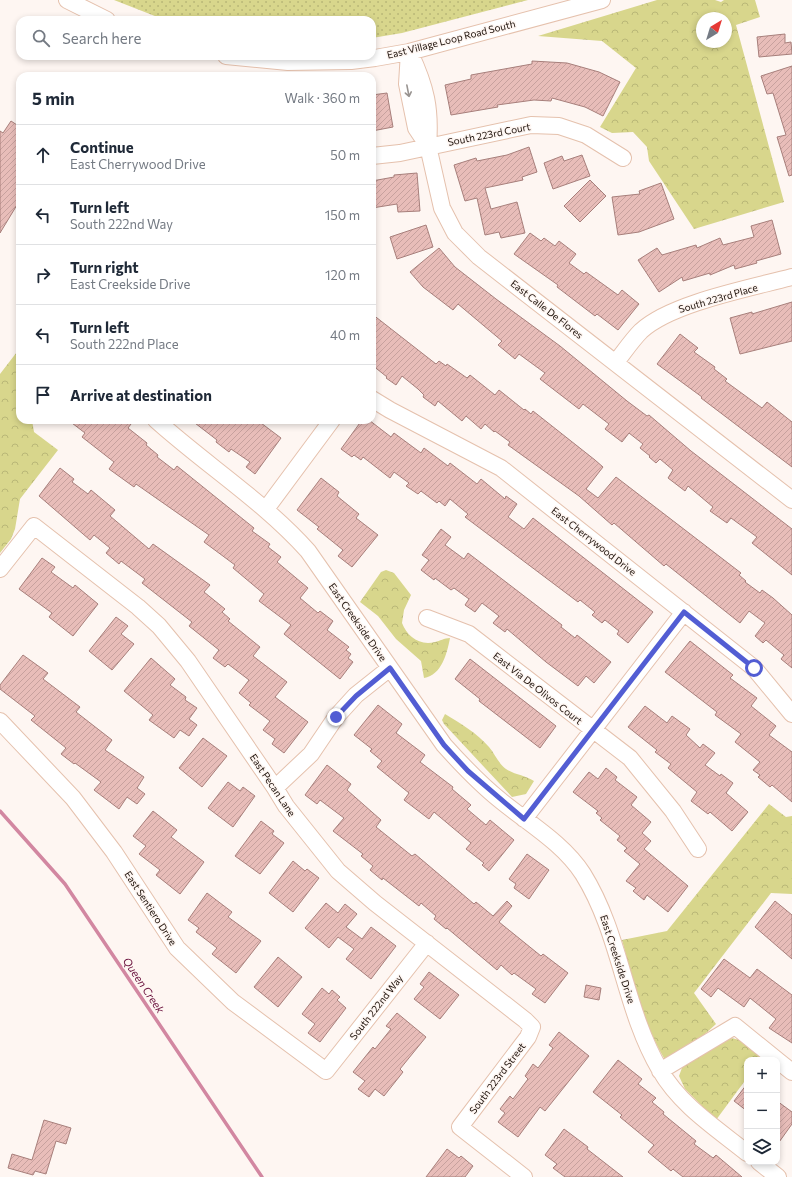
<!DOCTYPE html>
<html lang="en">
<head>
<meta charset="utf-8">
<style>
  :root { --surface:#fff; --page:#f6f6f7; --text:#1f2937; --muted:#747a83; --line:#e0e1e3 }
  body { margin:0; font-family:Commissioner,sans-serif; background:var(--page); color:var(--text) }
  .controls { position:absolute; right:12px; bottom:12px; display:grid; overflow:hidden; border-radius:8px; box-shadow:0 2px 6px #0003 }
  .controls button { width:36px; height:36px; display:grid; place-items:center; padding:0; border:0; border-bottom:1px solid var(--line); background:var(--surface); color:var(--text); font:20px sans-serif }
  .compass { position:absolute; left:696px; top:12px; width:36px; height:36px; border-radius:50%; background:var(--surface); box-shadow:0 2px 6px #0003; rotate:38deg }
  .stop { position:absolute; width:12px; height:12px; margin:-9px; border:3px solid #525dd3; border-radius:50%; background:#fff }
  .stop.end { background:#525dd3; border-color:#fff; box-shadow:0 1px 4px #0008 }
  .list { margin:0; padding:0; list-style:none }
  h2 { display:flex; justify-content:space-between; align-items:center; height:52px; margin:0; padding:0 16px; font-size:17px }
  h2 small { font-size:13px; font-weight:400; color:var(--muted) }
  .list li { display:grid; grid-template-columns:26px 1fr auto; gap:12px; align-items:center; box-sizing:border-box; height:60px; padding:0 16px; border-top:1px solid var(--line) }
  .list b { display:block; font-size:15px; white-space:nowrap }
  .list p { margin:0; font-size:13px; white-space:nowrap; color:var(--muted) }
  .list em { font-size:13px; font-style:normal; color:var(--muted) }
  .icon { flex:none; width:22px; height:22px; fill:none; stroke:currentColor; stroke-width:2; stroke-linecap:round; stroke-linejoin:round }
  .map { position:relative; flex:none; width:792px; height:1177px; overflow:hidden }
  .search { position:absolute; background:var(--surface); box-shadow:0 2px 6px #0003; left:16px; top:16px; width:360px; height:44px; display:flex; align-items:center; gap:10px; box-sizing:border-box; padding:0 14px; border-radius:12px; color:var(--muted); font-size:15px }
  .panel { position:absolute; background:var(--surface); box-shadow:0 2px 6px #0003; left:16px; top:72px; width:360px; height:352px; border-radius:12px }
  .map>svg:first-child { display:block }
  .grass { fill:url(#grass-dots) }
  .park { fill:url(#park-crowns); fill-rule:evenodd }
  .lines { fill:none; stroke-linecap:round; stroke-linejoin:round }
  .stream { stroke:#d287a1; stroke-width:3.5 }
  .building { fill:url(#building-hatch); stroke:#a77f7b }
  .minor-casing { stroke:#e5c1ad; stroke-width:18 }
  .minor { stroke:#fff; stroke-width:16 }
  .oneway { stroke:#999491 }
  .route { stroke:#525dd3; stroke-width:5 }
  .labels { text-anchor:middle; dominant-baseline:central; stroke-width:3; stroke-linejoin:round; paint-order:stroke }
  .street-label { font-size:10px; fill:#1d110a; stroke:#fef6f2 }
  .water-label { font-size:11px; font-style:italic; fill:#680f3b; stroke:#fef6f2 }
</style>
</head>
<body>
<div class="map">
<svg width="792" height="1177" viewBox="0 0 792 1177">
  <defs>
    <pattern id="grass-dots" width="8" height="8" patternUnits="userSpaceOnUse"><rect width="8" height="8" fill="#d8d68c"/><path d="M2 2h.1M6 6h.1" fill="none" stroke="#b9b777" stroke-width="1.8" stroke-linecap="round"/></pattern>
    <pattern id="park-crowns" width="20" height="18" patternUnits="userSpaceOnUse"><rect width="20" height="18" fill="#d8d68c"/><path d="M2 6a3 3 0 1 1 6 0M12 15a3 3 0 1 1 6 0" fill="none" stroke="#b9b777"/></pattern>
    <pattern id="building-hatch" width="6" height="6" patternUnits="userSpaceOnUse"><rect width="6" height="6" fill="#e8bdb9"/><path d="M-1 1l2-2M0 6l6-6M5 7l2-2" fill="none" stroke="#c7a19e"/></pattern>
  </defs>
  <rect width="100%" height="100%" fill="#fef6f2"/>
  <path class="grass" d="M114 0H528L402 33 372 38V20H165Z"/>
  <path class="park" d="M657 0H715L721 2 724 0H755L760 17 736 25 784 202 694 229 649 161 647 147 633 132 612 133 600 127 636 68 602 41 538 36ZM702 18H726V42H702Z
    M20 348V420H32L34 432 58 450 20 499 15 529 11 539 0 553V374Z
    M386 570 394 573 411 595 404 610 402 623C407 636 419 646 435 642 440 641 444 638 450 638 447 653 442 675 424 678L421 661 396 639 378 616 360 602 381 572Z
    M445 714C460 723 477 733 489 747 495 754 498 763 506 769 515 775 525 775 534 781L526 794 512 797 444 724 442 720Z
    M769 804 786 817 792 816V894L771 893 694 993 716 1024 704 1035 665 1060C643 1023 633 982 622 940L667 931Z
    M731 1038 740 1040 762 1058 761 1060H747V1078L716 1120 685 1089 679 1076 683 1065Z"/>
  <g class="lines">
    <path class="stream" d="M0 811 65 884 262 1177"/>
  </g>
  <path class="building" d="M785 34V43L791 42 792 54 759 57 757 37Z
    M532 61 567 63 599 72 620 82 603 116 585 107 552 98 551 101 534 100 497 105 498 107 451 115 445 85 471 79V75L532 64Z
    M792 66V175L789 176 777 137 786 135 773 93 767 94 761 76Z
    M387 93 393 127 372 131V95Z
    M11 121 20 127V200L0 233V131L3 133Z
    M529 147 537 172 522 177 523 180 485 188 491 209 517 202 525 233 501 238 499 232 485 235 477 198 465 201 454 165 476 158 477 161 507 155Z
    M582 155 590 176 553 189 544 163 562 156 564 161Z
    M417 173 420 211 398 212 397 204 372 208V181L394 177V175Z
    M590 180 606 196 580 222 564 206Z
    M661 183 674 219 639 232 618 235 612 197 640 194 639 191Z
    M772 220 781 254 756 261 757 263 735 269 734 265 710 275V273L683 281 682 277 659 292 638 260 657 248 662 255 696 245 697 248 720 238 723 245 754 237 751 226Z
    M426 225 433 247 397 259 390 237Z
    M530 233 541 241 544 238 555 246 559 241 576 254 569 263 584 274 586 272 618 295 622 290 639 304 618 330 597 314 595 316 557 287 558 285 514 254Z
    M439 248 455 267 496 299 560 346 627 401 647 416 649 415 691 451 792 529V575L752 543 757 537 731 518 727 523 710 511 713 507 688 486 685 491 668 478 673 470 660 459 656 463 649 457 650 456 640 448 643 444 629 433 622 442 605 429 609 424 583 404 579 409 540 379 545 373 519 354 515 359 498 345 502 341 458 304 453 310 423 287 410 272Z
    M792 302V341L740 354 730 318 752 312V314Z
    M372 314 436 364 439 361 446 366 447 364 467 378 470 375 495 395 499 390 524 410 525 409 531 414 533 411 595 460 603 467 586 489 598 498 616 477 741 573 739 575 746 581 745 582 760 593 762 590 773 598 792 615V668L781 659 784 655 766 640 763 643 755 636 765 623 749 611 740 623 666 564 664 566 614 523 612 525 579 496 508 445 510 442 495 431 494 432 485 424 481 429 466 416 462 421 438 401 435 406 423 397 424 395 418 389 402 376 396 385 386 378 387 377 372 365Z
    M680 334 698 348 694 352 715 367 714 369 727 379 725 381 762 408 767 402 792 422V467L701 398 702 397 657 364Z
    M68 420H134L128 428 147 443 146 445 158 455 157 457 174 470 177 466 254 528 252 531 270 544 268 547 281 557 277 562 308 588 300 598 318 613 320 611 333 621 327 630 349 647 346 650 351 654 348 658 353 662 340 679 284 634 291 625 259 601 264 594 233 568 235 565 204 542 209 535 136 484 134 487 109 469 114 462 82 437 85 433Z
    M191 420H257L281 438 255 474 246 467 250 462 231 449 229 452 216 442 217 440Z
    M362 420H369L391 437 394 433 421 453 424 448 448 466 450 463 477 484 481 479 505 499 506 496 517 504 508 517 524 529 533 518 653 612 628 643 617 634 619 631 605 620 602 623 592 615 595 612 580 600 578 602 465 517 468 514 450 499 445 506 439 501 437 503 421 491 418 494 406 486 409 483 394 472 390 478 363 457 361 460 354 455 352 457 341 449Z
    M60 468 74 479 72 482 88 494 91 490 115 510 110 516 149 549 153 544 210 585 204 592 225 609 222 612 230 619 228 621 260 647 253 656 287 682 275 697 308 722 284 753 272 744 275 739 263 730 270 721 249 705 251 703 239 693 249 680 228 664 225 667 213 658 219 650 189 626 192 622 142 583 145 579 121 561 119 564 106 553 110 548 94 535 90 540 39 496Z
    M321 478 339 492 337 496 359 514 356 518 378 535 352 567 338 556 343 550 317 529 319 527 297 510Z
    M441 529 451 537 445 545 464 559 468 553 562 625 561 627 575 638 577 635 611 662 594 683 586 676 578 686 546 662 507 629 505 632 493 623 499 616 482 603 475 612 465 605 469 599 454 588 451 590 435 578 434 580 421 570 429 560 422 555Z
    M42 558 55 567 51 572 73 588 75 585 98 604 73 636 49 617 52 613 19 589Z
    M116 617 128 626 121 634 134 644 112 670 89 651Z
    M690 641 733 675 730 678 757 698 751 706 776 726 769 735 792 752V802L772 785 770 787 758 777 760 775 753 770 760 762 735 742 741 734 715 715 717 712 665 672Z
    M23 655 48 673 43 679 80 707 76 712 112 740 105 750 144 777 137 788 145 794 137 804 127 797 119 809 94 790 101 782 75 763 74 764 61 754 66 748 31 720 35 716 0 689V685Z
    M151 658 175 679 170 685 186 697 185 700 197 708 189 719 197 725 189 736 180 730 174 738 149 720 153 715 124 691Z
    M470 659 556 726 540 748 479 701 480 699 455 679Z
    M378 705 402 724 396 733 425 755 420 762 453 787 452 789 471 805 467 809 486 825 490 820 514 840 489 871 482 865 484 863 466 849 471 843 434 812 429 819 404 800 409 793 377 767 382 761 370 751 372 749 354 735Z
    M645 706 667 723 672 716 690 729 686 735 700 748 703 744 715 753 705 765 720 776 721 774 733 783 726 793 748 812 732 831 710 812 708 814 691 801 697 792 668 768 671 764 655 752 657 750 628 727Z
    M203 738 227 756 202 787 179 768Z
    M327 765 351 784 347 790 381 820 376 827 412 856 415 854 474 904 476 902 493 916 507 901 512 906 499 922 541 956 543 954 568 973 545 1003 532 994 536 989 514 973 512 975 501 965 497 970 447 928 446 929 434 919 436 916 421 903 419 906 383 878 382 880 370 870 373 866 361 856 363 854 333 831 344 818 320 800 317 804 305 795Z
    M606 768 617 777 615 780 637 797 631 805 651 822 642 833 651 841 644 849 688 886 668 912 647 895 644 900 633 891 636 888 626 881 640 864 624 851 627 848 617 840 620 836 600 820 602 818 596 813 598 811 573 792 589 772 598 779Z
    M228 782 240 791 243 787 255 796 233 827 208 808Z
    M153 811 177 830 171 837 204 862 180 894 156 875 160 870 139 854 146 846 133 836Z
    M261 821 274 831 272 834 284 843 260 874 235 856Z
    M527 854 549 870 529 899 514 888 516 884 509 879Z
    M293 861 305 871 307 869 319 878 293 912 269 893Z
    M207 893 232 912 228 917 261 941 236 973 212 954 217 948 196 932 199 928 188 920Z
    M775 901 792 915V959L755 927Z
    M326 903 338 913 345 904 357 914 346 927 362 939 371 927 396 946 371 979 346 959 354 949 338 937 329 948 305 928Z
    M278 957 302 977 278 1007 254 987Z
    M724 959 750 978 757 969 792 995V1043L769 1028 776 1019 750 998 744 1007 718 988 711 997 701 989Z
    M429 972 459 995 440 1019 414 999 424 987 420 984Z
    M586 985 601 988 599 1000 584 997Z
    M322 988 329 994 332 990 340 997 337 1000 346 1008 320 1042 308 1033 315 1024 302 1014Z
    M397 1013 426 1037 400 1069 403 1072 384 1096 375 1089 369 1097 358 1089 365 1081 353 1072 373 1047 375 1049 391 1029 386 1026Z
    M559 1032 589 1056 545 1111 540 1107 518 1137 498 1122 505 1113 500 1109 510 1096 513 1099 528 1079 525 1076 533 1064 538 1068 553 1048 549 1045Z
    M618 1060 642 1079 638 1084 656 1098 652 1102 664 1112 663 1114 696 1141 694 1144 713 1158 716 1155 742 1177H683L673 1169 671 1171 648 1152 654 1145 620 1117 622 1115 593 1092Z
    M747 1084V1111L734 1101Z
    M777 1101 792 1112V1124L777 1145Z
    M44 1120 71 1128 66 1144 56 1141 46 1174 35 1171 33 1175 8 1168 12 1154 32 1160Z
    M564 1129 588 1147 587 1149 623 1177H565L553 1168 557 1164 545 1155Z
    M447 1149 459 1158 461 1156 473 1166 465 1177H426Z"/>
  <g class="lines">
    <defs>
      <path id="minor" d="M67 0 107 20
        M409 52 407 84 416 128 428 146 442 208 455 233 479 257 792 500
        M410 53C426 87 431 109 428 146
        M226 56 288 62 351 61 375 58 409 52 602 0
        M372 156 400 153 531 125 559 126 586 135 623 158
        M616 362C624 352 632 340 641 331 671 303 751 288 792 277
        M372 399 390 410 501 468 754 668 792 714
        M156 420C206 465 263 501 308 551L444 745C462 765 480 784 500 800 528 823 563 843 583 874 621 935 624 1009 660 1070 680 1105 716 1128 747 1153
        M266 509 332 420
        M0 569 34 526 138 607 159 626 188 661 275 788 286 806 338 871 375 903 525 1020 532 1027 528 1037 460 1127 524 1177
        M427 618 469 634 630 758 673 811 698 849
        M0 721 73 798 114 852 177 948 233 1002 326 1071 427 943
        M275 788 311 754 336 717 356 695 390 668
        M524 819 684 612
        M777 1060 792 1072
        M660 1071 735 1026 777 1060
        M759 1162 778 1177"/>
    </defs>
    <use href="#minor" class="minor-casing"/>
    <use href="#minor" class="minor"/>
  </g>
  <defs><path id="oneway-shaft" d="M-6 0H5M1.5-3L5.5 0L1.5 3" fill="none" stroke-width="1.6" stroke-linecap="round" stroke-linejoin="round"/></defs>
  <use class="oneway" href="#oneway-shaft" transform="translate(408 91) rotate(79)"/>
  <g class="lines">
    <path class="route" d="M336 717 356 696 390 668 444 745 468 771 524 819 684 612 754 668"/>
  </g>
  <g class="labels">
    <g class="street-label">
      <text transform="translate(451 39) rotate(-14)">East Village Loop Road South</text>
      <text transform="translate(489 134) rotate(-11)">South 223rd Court</text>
      <text transform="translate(718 298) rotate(-16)">South 223rd Place</text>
      <text transform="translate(547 309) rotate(38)">East Calle De Flores</text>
      <text transform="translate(594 541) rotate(38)">East Cherrywood Drive</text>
      <text transform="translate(358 622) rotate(55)">East Creekside Drive</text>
      <text transform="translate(538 688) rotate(38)">East Via De Olivos Court</text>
      <text transform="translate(273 785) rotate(56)">East Pecan Lane</text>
      <text transform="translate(151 908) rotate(57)">East Sentiero Drive</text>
      <text transform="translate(618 959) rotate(72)">East Creekside Drive</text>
      <text transform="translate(376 1007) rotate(-52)">South 222nd Way</text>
      <text transform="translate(497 1078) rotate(-53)">South 223rd Street</text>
    </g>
    <g class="water-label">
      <text transform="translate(144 985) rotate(56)">Queen Creek</text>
    </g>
  </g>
</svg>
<div class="controls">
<button>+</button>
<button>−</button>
<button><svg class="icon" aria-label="layers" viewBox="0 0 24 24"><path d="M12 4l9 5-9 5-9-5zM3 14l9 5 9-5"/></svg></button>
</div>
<svg class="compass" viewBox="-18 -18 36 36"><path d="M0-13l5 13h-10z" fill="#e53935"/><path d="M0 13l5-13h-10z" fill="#747a83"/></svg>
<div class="stop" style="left:754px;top:668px"></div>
<div class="stop end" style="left:336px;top:717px"></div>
<div class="search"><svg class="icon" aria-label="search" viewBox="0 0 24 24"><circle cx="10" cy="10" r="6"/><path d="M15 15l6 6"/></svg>Search here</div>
<section class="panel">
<h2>5 min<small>Walk · 360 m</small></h2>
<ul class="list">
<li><svg class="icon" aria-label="ahead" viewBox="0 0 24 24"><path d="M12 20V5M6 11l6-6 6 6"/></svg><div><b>Continue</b><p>East Cherrywood Drive</p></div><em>50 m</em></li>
<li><svg class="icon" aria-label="left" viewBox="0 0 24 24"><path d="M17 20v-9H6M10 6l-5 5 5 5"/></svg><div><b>Turn left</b><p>South 222nd Way</p></div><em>150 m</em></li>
<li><svg class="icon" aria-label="right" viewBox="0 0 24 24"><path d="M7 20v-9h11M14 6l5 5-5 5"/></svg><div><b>Turn right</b><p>East Creekside Drive</p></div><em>120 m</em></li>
<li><svg class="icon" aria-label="left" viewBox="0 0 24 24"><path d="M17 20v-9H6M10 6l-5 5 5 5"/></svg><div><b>Turn left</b><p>South 222nd Place</p></div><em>40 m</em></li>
<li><svg class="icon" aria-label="arrive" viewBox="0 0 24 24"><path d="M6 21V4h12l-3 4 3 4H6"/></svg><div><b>Arrive at destination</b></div></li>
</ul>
</section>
</div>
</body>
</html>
